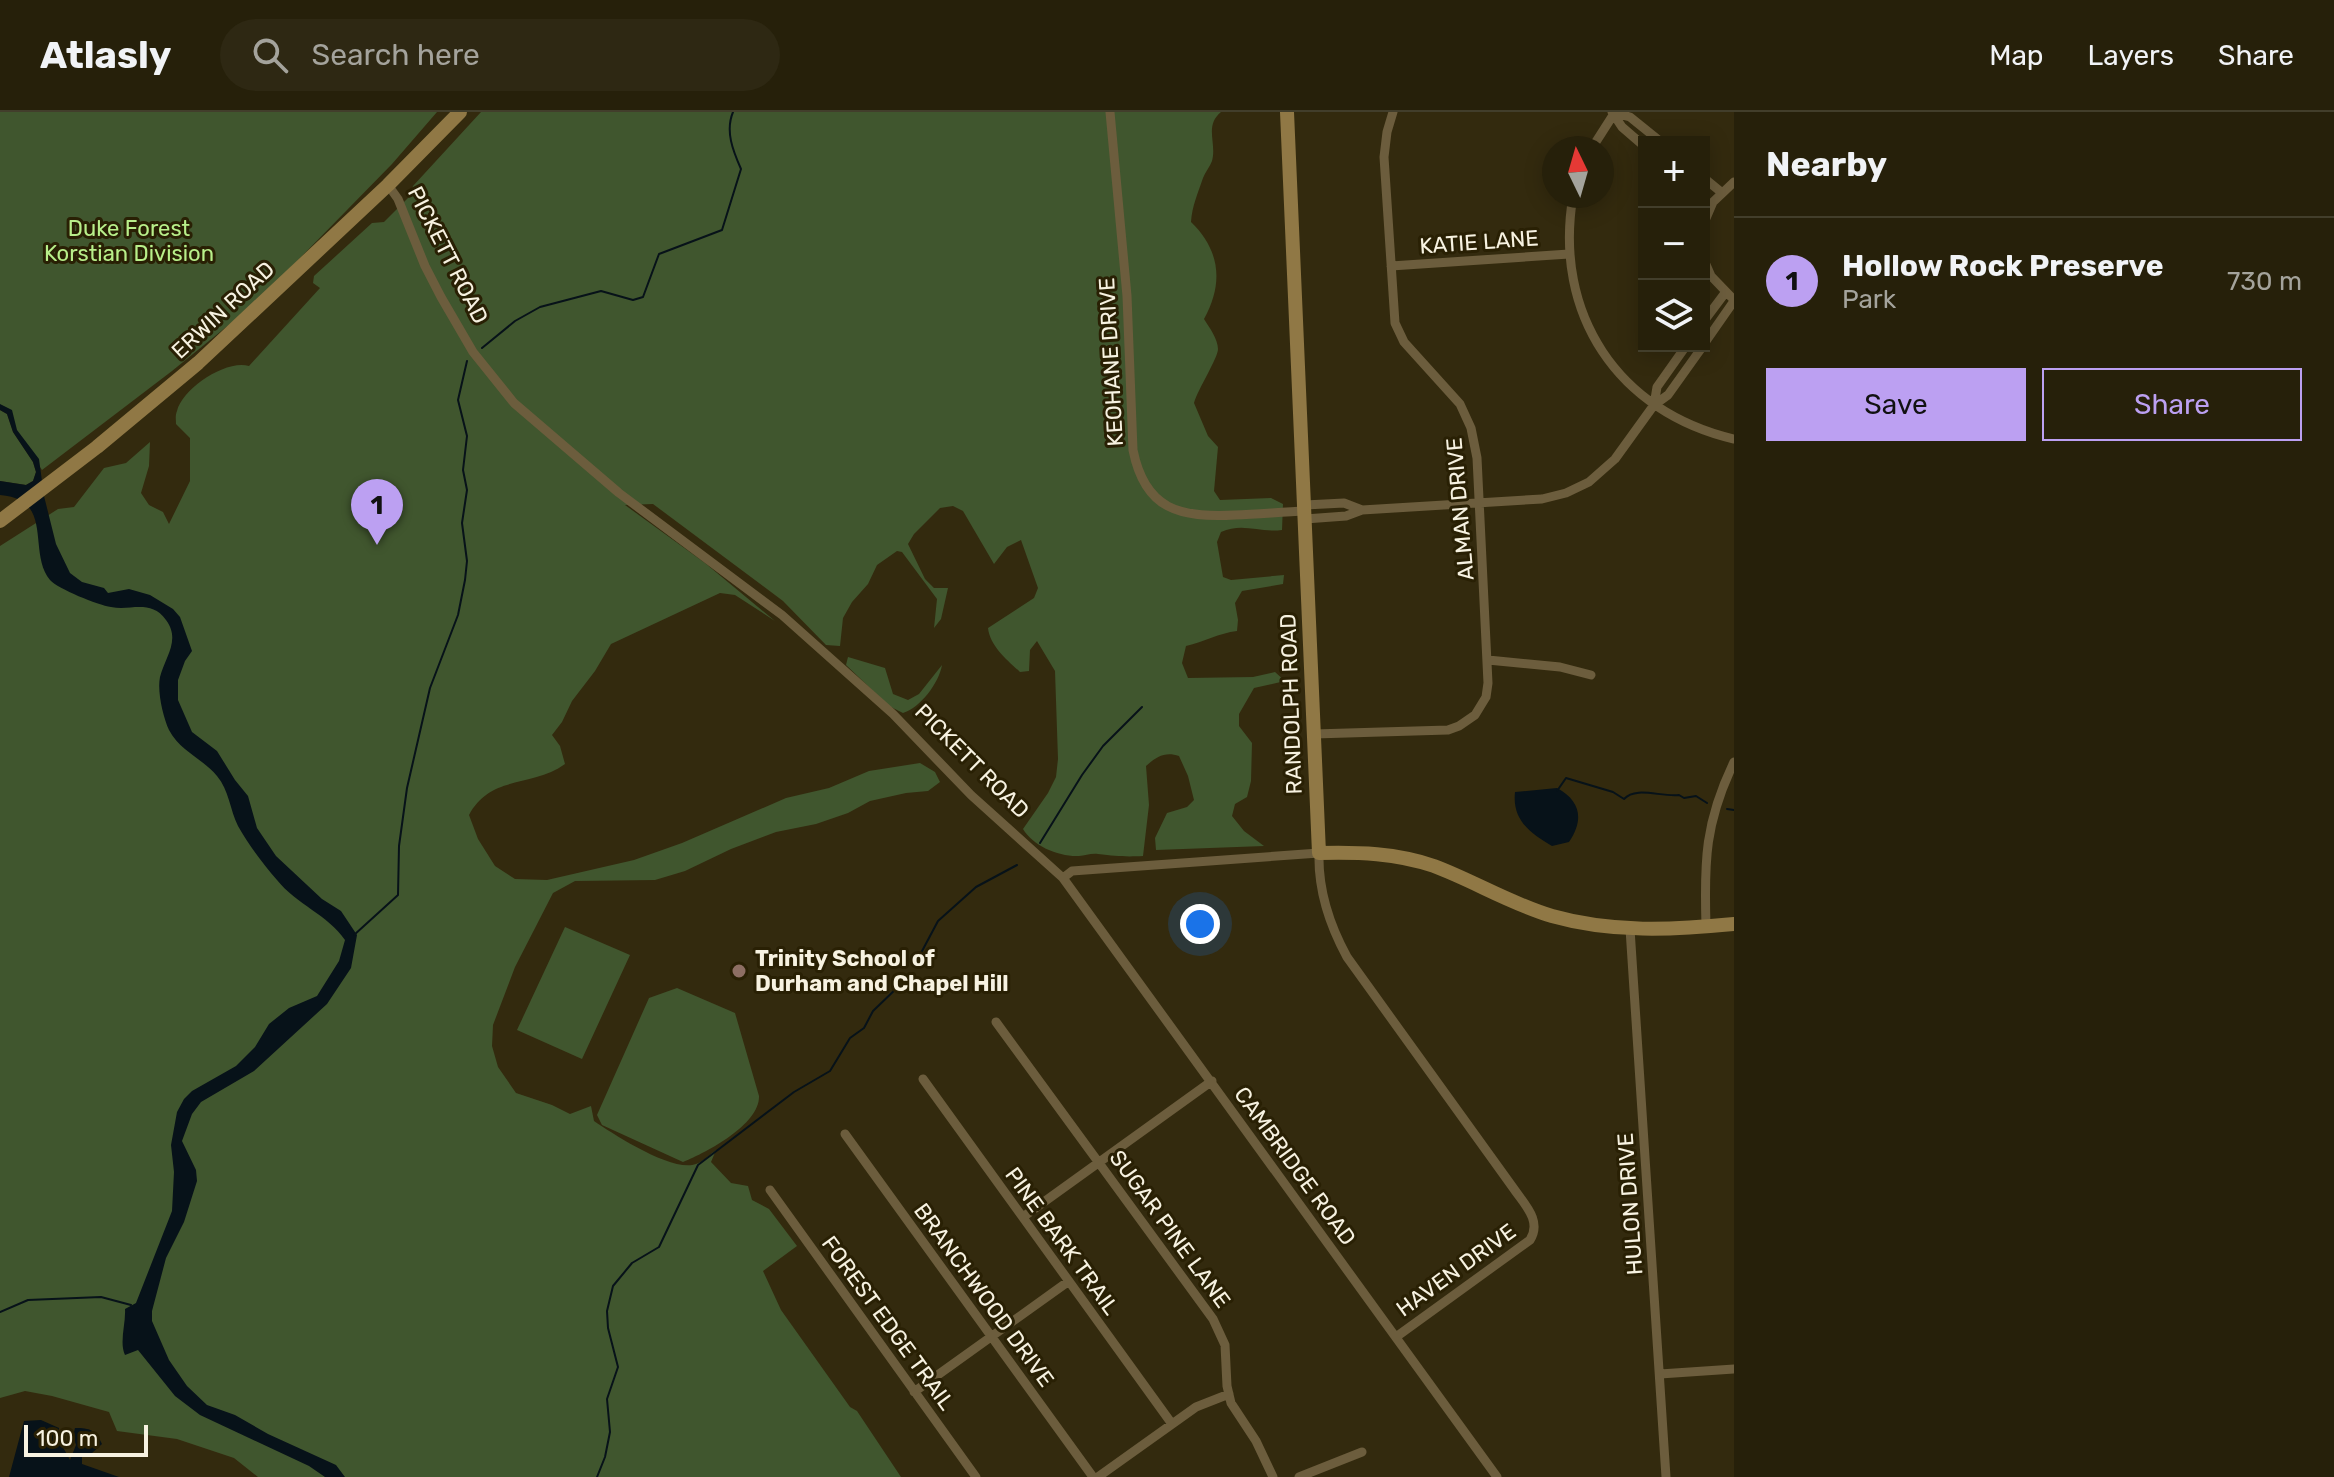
<!DOCTYPE html>
<html lang="en">
<head>
<meta charset="utf-8">
<style>
  :root { --surface:#26200a; --page:#2e2813; --text:#f1f3f6; --muted:#a4a39c; --line:#423e2b; --accent:#bca0f2 }
  body { margin:0; font-family:Rubik,sans-serif; background:var(--page); color:var(--text) }
  .controls { position:absolute; right:24px; top:24px; display:grid; overflow:hidden; border-radius:0px; box-shadow:0 4px 20px #0003 }
  .controls button { width:72px; height:72px; display:grid; place-items:center; padding:0; border:0; border-bottom:2px solid var(--line); background:var(--surface); color:var(--text); font:40px sans-serif }
  .compass { position:absolute; left:1542px; top:24px; width:72px; height:72px; border-radius:50%; background:var(--surface); box-shadow:0 4px 20px #0003; rotate:355deg }
  .scale { position:absolute; left:24px; bottom:20px; width:124px; box-sizing:border-box; padding-left:8px; border:4px solid #f7f2e1; border-top:0; font-size:22px; line-height:28px; white-space:nowrap; color:#f7f2e1; -webkit-text-stroke:6px #292004; paint-order:stroke }
  .you { position:absolute; left:1200px; top:812px; width:28px; height:28px; margin:-20px; border:6px solid #fff; border-radius:50%; background:#1a73e8; box-shadow:0 0 0 12px #1a73e833 }
  .badge { display:grid; place-items:center; width:52px; height:52px; border-radius:50%; background:var(--accent); color:#111; font-size:26px; font-weight:700 }
  .pin { position:absolute; translate:-50% -66px; filter:drop-shadow(0 2px 4px #0008) }
  .pin::after { content:''; position:absolute; top:42px; width:28px; height:24px; background:inherit; clip-path:polygon(0 0,100% 0,50% 100%) }
  .list { margin:0; padding:0; list-style:none }
  h2 { display:flex; justify-content:space-between; align-items:center; height:104px; margin:0; padding:0 32px; font-size:34px }
  h2 small { font-size:26px; font-weight:400; color:var(--muted) }
  .list li { display:grid; grid-template-columns:52px 1fr auto; gap:24px; align-items:center; box-sizing:border-box; height:128px; padding:0 32px; border-top:2px solid var(--line) }
  .list b { display:block; font-size:30px; white-space:nowrap }
  .list p { margin:0; font-size:26px; white-space:nowrap; color:var(--muted) }
  .list em { font-size:26px; font-style:normal; color:var(--muted) }
  .actions { display:flex; gap:16px; padding:24px 32px }
  .actions a { flex:1; padding:18px 0; border:2px solid var(--accent); border-radius:0px; text-align:center; font-size:28px; color:var(--accent) }
  .actions .main { background:var(--accent); color:#111 }
  .icon { flex:none; width:44px; height:44px; fill:none; stroke:currentColor; stroke-width:2; stroke-linecap:round; stroke-linejoin:round }
  .map { position:relative; flex:none; width:1734px; height:1365px; overflow:hidden }
  header { display:flex; align-items:center; gap:48px; box-sizing:border-box; height:112px; padding:0 40px; background:var(--surface); border-bottom:2px solid var(--line) }
  header strong { font-size:38px }
  nav { display:flex; gap:44px; margin-inline-start:auto; font-size:28px }
  .search { width:560px; height:72px; background:var(--page); display:flex; align-items:center; gap:20px; box-sizing:border-box; padding:0 28px; border-radius:44px; color:var(--muted); font-size:30px }
  main { display:flex }
  aside { flex:1; background:var(--surface) }
  .map>svg:first-child { display:block }
  .green { fill:#40562e }
  .water { fill:#071219 }
  .lines { fill:none; stroke-linecap:round; stroke-linejoin:round }
  .stream { stroke:#071219; stroke-width:2 }
  .street { stroke:#6c5d3d; stroke-width:9 }
  .secondary { stroke:#907845; stroke-width:14 }
  .education-dot { fill:#8d6e63; stroke:#292004; stroke-width:3 }
  .labels { text-anchor:middle; dominant-baseline:central; stroke-width:6; stroke-linejoin:round; paint-order:stroke }
  .park-label { font-size:22px; fill:#b8ef8a; stroke:#292004 }
  .street-label { font-size:22px; fill:#f7f2e1; stroke:#292004 }
  .poi-label { font-size:22px; font-weight:bold; fill:#f7f2e1; stroke:#292004; text-anchor:start }
</style>
</head>
<body>
<header>
<strong>Atlasly</strong>
<div class="search"><svg class="icon" aria-label="search" viewBox="0 0 24 24"><circle cx="10" cy="10" r="6"/><path d="M15 15l6 6"/></svg>Search here</div>
<nav><a>Map</a><a>Layers</a><a>Share</a></nav>
</header>
<main>
<div class="map">
<svg width="1734" height="1365" viewBox="0 0 1734 1365">
  <rect width="100%" height="100%" fill="#332a0e"/>
  <path class="green" d="M0 0H437L392 52 258 189 172 259 42 358 18 323 8 300 0 297Z
    M481 0H1221C1204 14 1217 31 1212 49 1210 55 1205 60 1203 66 1198 81 1192 94 1191 110 1220 138 1224 171 1204 207 1209 215 1218 227 1218 237 1218 246 1198 277 1194 291L1208 324 1218 335 1214 379 1220 388 1271 386 1283 392 1282 418C1259 421 1243 410 1221 420L1217 430 1223 465 1231 468 1284 463 1283 472 1242 479 1235 491 1238 508 1237 519C1219 521 1204 530 1186 534L1182 551 1188 566 1253 565 1275 560 1285 569 1254 576 1239 602V614L1252 631 1251 669 1247 685 1235 692 1232 704 1244 719 1264 734 1156 738 1155 726 1167 701 1187 695 1194 688 1188 664 1179 644C1165 639 1156 645 1146 654L1149 693 1143 744C1124 745 1116 744 1098 742 1091 741 1085 744 1079 744 1059 745 1033 734 1023 717L1048 681 1056 665 1058 647 1055 559 1037 529 1030 538 1029 559 1020 560C1007 548 990 534 988 516L1034 486 1038 476 1021 428 1007 435 994 452 963 399 953 394 940 396 914 422 908 432 925 467 934 476H948L941 507 934 516 937 487 902 440 897 439 877 453 868 472 852 490 843 506 840 534 826 533 783 489 653 392 625 393 705 451 775 509 735 483 720 481 611 532 595 559 572 589 562 610 552 623 560 634 565 652C532 676 491 662 469 703L478 727 495 754 515 767 547 768 634 748 682 731 786 686 829 676 869 659 920 651 935 660 940 670 928 679 906 681 870 689 848 701 816 712 776 720 731 737 685 759 655 768 575 769 553 781 515 855 493 913 492 934 498 955 516 981 552 993 570 1002 591 994 594 1009C613 1022 673 1061 696 1052 703 1050 710 1042 716 1038L711 1050 731 1071 748 1074 752 1088 769 1097 797 1134 763 1159 781 1198 850 1295 857 1299 901 1365H258L234 1346 177 1327 117 1319 109 1300 52 1284 25 1279 0 1286V434L58 397 74 395 104 356 126 351 150 330 149 354 141 381 149 393 163 400 169 412 190 369V326L176 312C176 308 175 304 177 299 182 277 226 247 249 254L320 176 313 171 314 164 372 111 384 110 410 84 413 74Z
    M0 298 7 302 13 320 33 350 36 360 33 369 26 373 0 369Z
    M848 545 885 556 893 582 908 588 919 582 942 553C939 571 920 596 903 601L889 594 846 553Z
    M565 815 630 843 582 947 517 918Z
    M677 876 735 901 759 984C760 1012 708 1040 683 1050L602 1013 597 1003 649 886Z"/>
  <path class="water" d="M0 292 12 298 17 318 39 347 44 384 56 432 70 461 82 470 104 476 108 481 129 477 150 483 173 497 180 505 192 539 185 549 178 568V588L192 620 217 639 235 668 248 684 257 716 276 744 322 787 341 799 357 823 351 856 327 892 254 959 201 990 192 1002 182 1029 196 1058 197 1069 184 1110 166 1146 152 1199V1209L169 1248 187 1274 207 1293 235 1303 268 1322 336 1353 345 1365H325L309 1354 200 1303 175 1284 138 1238 125 1243C119 1231 126 1211 125 1197L136 1191 172 1099 174 1060 171 1033 177 1000 184 987 192 979 236 954 255 935 269 912 289 896 317 884 339 849 345 828C328 803 296 792 277 768 263 752 248 732 238 714 230 698 229 678 217 664 202 646 180 639 169 618 163 605 157 579 160 565 165 545 181 528 166 508 151 487 131 499 111 495 98 493 58 477 50 468 27 440 55 387 0 383V369L26 373 33 369 36 360 33 350 13 320 7 302 0 298Z
    M1557 676C1581 689 1584 708 1569 730L1552 734C1530 721 1512 708 1515 680Z
    M41 1308 59 1316V1328L70 1348 76 1333 73 1324 75 1316C90 1316 96 1318 102 1332L92 1341H82V1352L119 1365H9L24 1309Z"/>
  <g class="lines">
    <path class="stream" d="M482 236 515 209 540 195 601 179 633 188 643 185 659 142 722 118 741 57C733 39 725 19 733 0
      M1557 679 1566 666 1613 680 1624 687C1636 674 1660 685 1679 683L1684 686 1696 684 1707 691
      M1727 697 1734 698
      M1040 731 1082 663 1103 634 1142 595
      M354 823 398 783 399 734 407 676 430 576 458 503 465 468 467 449 462 411 467 378 463 358 467 324 458 288 467 249
      M921 841 938 809 976 775 1017 753
      M0 1200 28 1188 101 1185 131 1193
      M597 1365 605 1345 610 1320 607 1287 618 1255 608 1216 607 1199 613 1174 632 1151 659 1135 698 1053 794 980 830 959 850 926 864 916 873 899 900 873"/>
    <path class="street" d="M1110 0 1127 184 1133 338C1145 398 1180 406 1235 403 1259 402 1282 400 1305 399
      M1612 0 1622 15 1644 34
      M1614 1 1630 5 1661 30
      M1592 36 1615 0
      M1704 66 1721 80
      M388 73 398 87 425 154 441 185 473 240 514 291 619 381 782 503 893 602 971 683 1063 766 1497 1365
      M1573 84C1553 202 1618 300 1734 327
      M1704 111 1713 90 1734 70
      M1704 148 1711 164 1734 188
      M1391 154 1569 142
      M1704 209 1725 181
      M1704 232 1734 189
      M1654 293 1657 275 1686 234
      M1305 393 1344 391 1362 398
      M1305 407 1346 404 1362 398 1542 387 1566 381 1589 370 1615 347 1654 293 1668 283 1703 234
      M1488 548 1560 555 1591 563
      M1314 622 1448 618 1459 614 1475 603 1486 585 1488 571 1477 346 1471 316 1460 292 1404 230 1395 211 1384 45 1387 20 1393 0
      M1063 766 1072 759 1319 741C1318 777 1330 814 1347 845L1514 1077C1525 1093 1542 1109 1530 1128L1396 1225
      M1706 814C1704 749 1705 710 1734 650
      M1630 817 1666 1365
      M996 910 1213 1207 1225 1233 1227 1274 1231 1291 1256 1329 1273 1365
      M923 967 1172 1312
      M845 1022 1093 1365
      M770 1078 976 1365
      M1023 1105 1212 969
      M1660 1262 1734 1257
      M914 1280 1069 1169
      M1098 1365 1196 1295 1229 1282
      M1299 1365 1362 1340"/>
    <path class="secondary" d="M1287 0 1319 741C1358 740 1396 741 1434 754 1474 769 1511 792 1552 804 1612 821 1673 818 1734 812
      M0 409 97 335 198 251 388 73 460 0"/>
  </g>
  <circle class="education-dot" cx="739" cy="859" r="8"/>
  <g class="labels">
    <g class="park-label">
      <text x="129" y="116">Duke Forest<tspan x="129" dy="25">Korstian Division</tspan></text>
    </g>
    <g class="street-label">
      <text transform="translate(1479 130) rotate(-4)">KATIE LANE</text>
      <text transform="translate(448 143) rotate(63)">PICKETT ROAD</text>
      <text transform="translate(223 198) rotate(-43)">ERWIN ROAD</text>
      <text transform="translate(1111 250) rotate(-93)">KEOHANE DRIVE</text>
      <text transform="translate(1460 397) rotate(-95)">ALMAN DRIVE</text>
      <text transform="translate(1291 592) rotate(-92)">RANDOLPH ROAD</text>
      <text transform="translate(972 649) rotate(45)">PICKETT ROAD</text>
      <text transform="translate(1295 1054) rotate(54)">CAMBRIDGE ROAD</text>
      <text transform="translate(1630 1092) rotate(-94)">HULON DRIVE</text>
      <text transform="translate(1170 1117) rotate(54)">SUGAR PINE LANE</text>
      <text transform="translate(1062 1129) rotate(54)">PINE BARK TRAIL</text>
      <text transform="translate(1456 1158) rotate(-36)">HAVEN DRIVE</text>
      <text transform="translate(984 1183) rotate(54)">BRANCHWOOD DRIVE</text>
      <text transform="translate(888 1211) rotate(54)">FOREST EDGE TRAIL</text>
    </g>
    <g class="poi-label">
      <text x="755" y="846">Trinity School of<tspan x="755" dy="25">Durham and Chapel Hill</tspan></text>
    </g>
  </g>
</svg>
<div class="controls">
<button>+</button>
<button>−</button>
<button><svg class="icon" aria-label="layers" viewBox="0 0 24 24"><path d="M12 4l9 5-9 5-9-5zM3 14l9 5 9-5"/></svg></button>
</div>
<svg class="compass" viewBox="-18 -18 36 36"><path d="M0-13l5 13h-10z" fill="#e53935"/><path d="M0 13l5-13h-10z" fill="#a4a39c"/></svg>
<div class="scale">100 m</div>
<div class="you"></div>
<div class="pin badge" style="left:377px;top:433px">1</div>
</div>
<aside>
<h2>Nearby<small></small></h2>
<ul class="list">
<li><span class="badge">1</span><div><b>Hollow Rock Preserve</b><p>Park</p></div><em>730 m</em></li>
</ul>
<div class="actions"><a class="main">Save</a><a>Share</a></div>
</aside>
</main>
</body>
</html>
